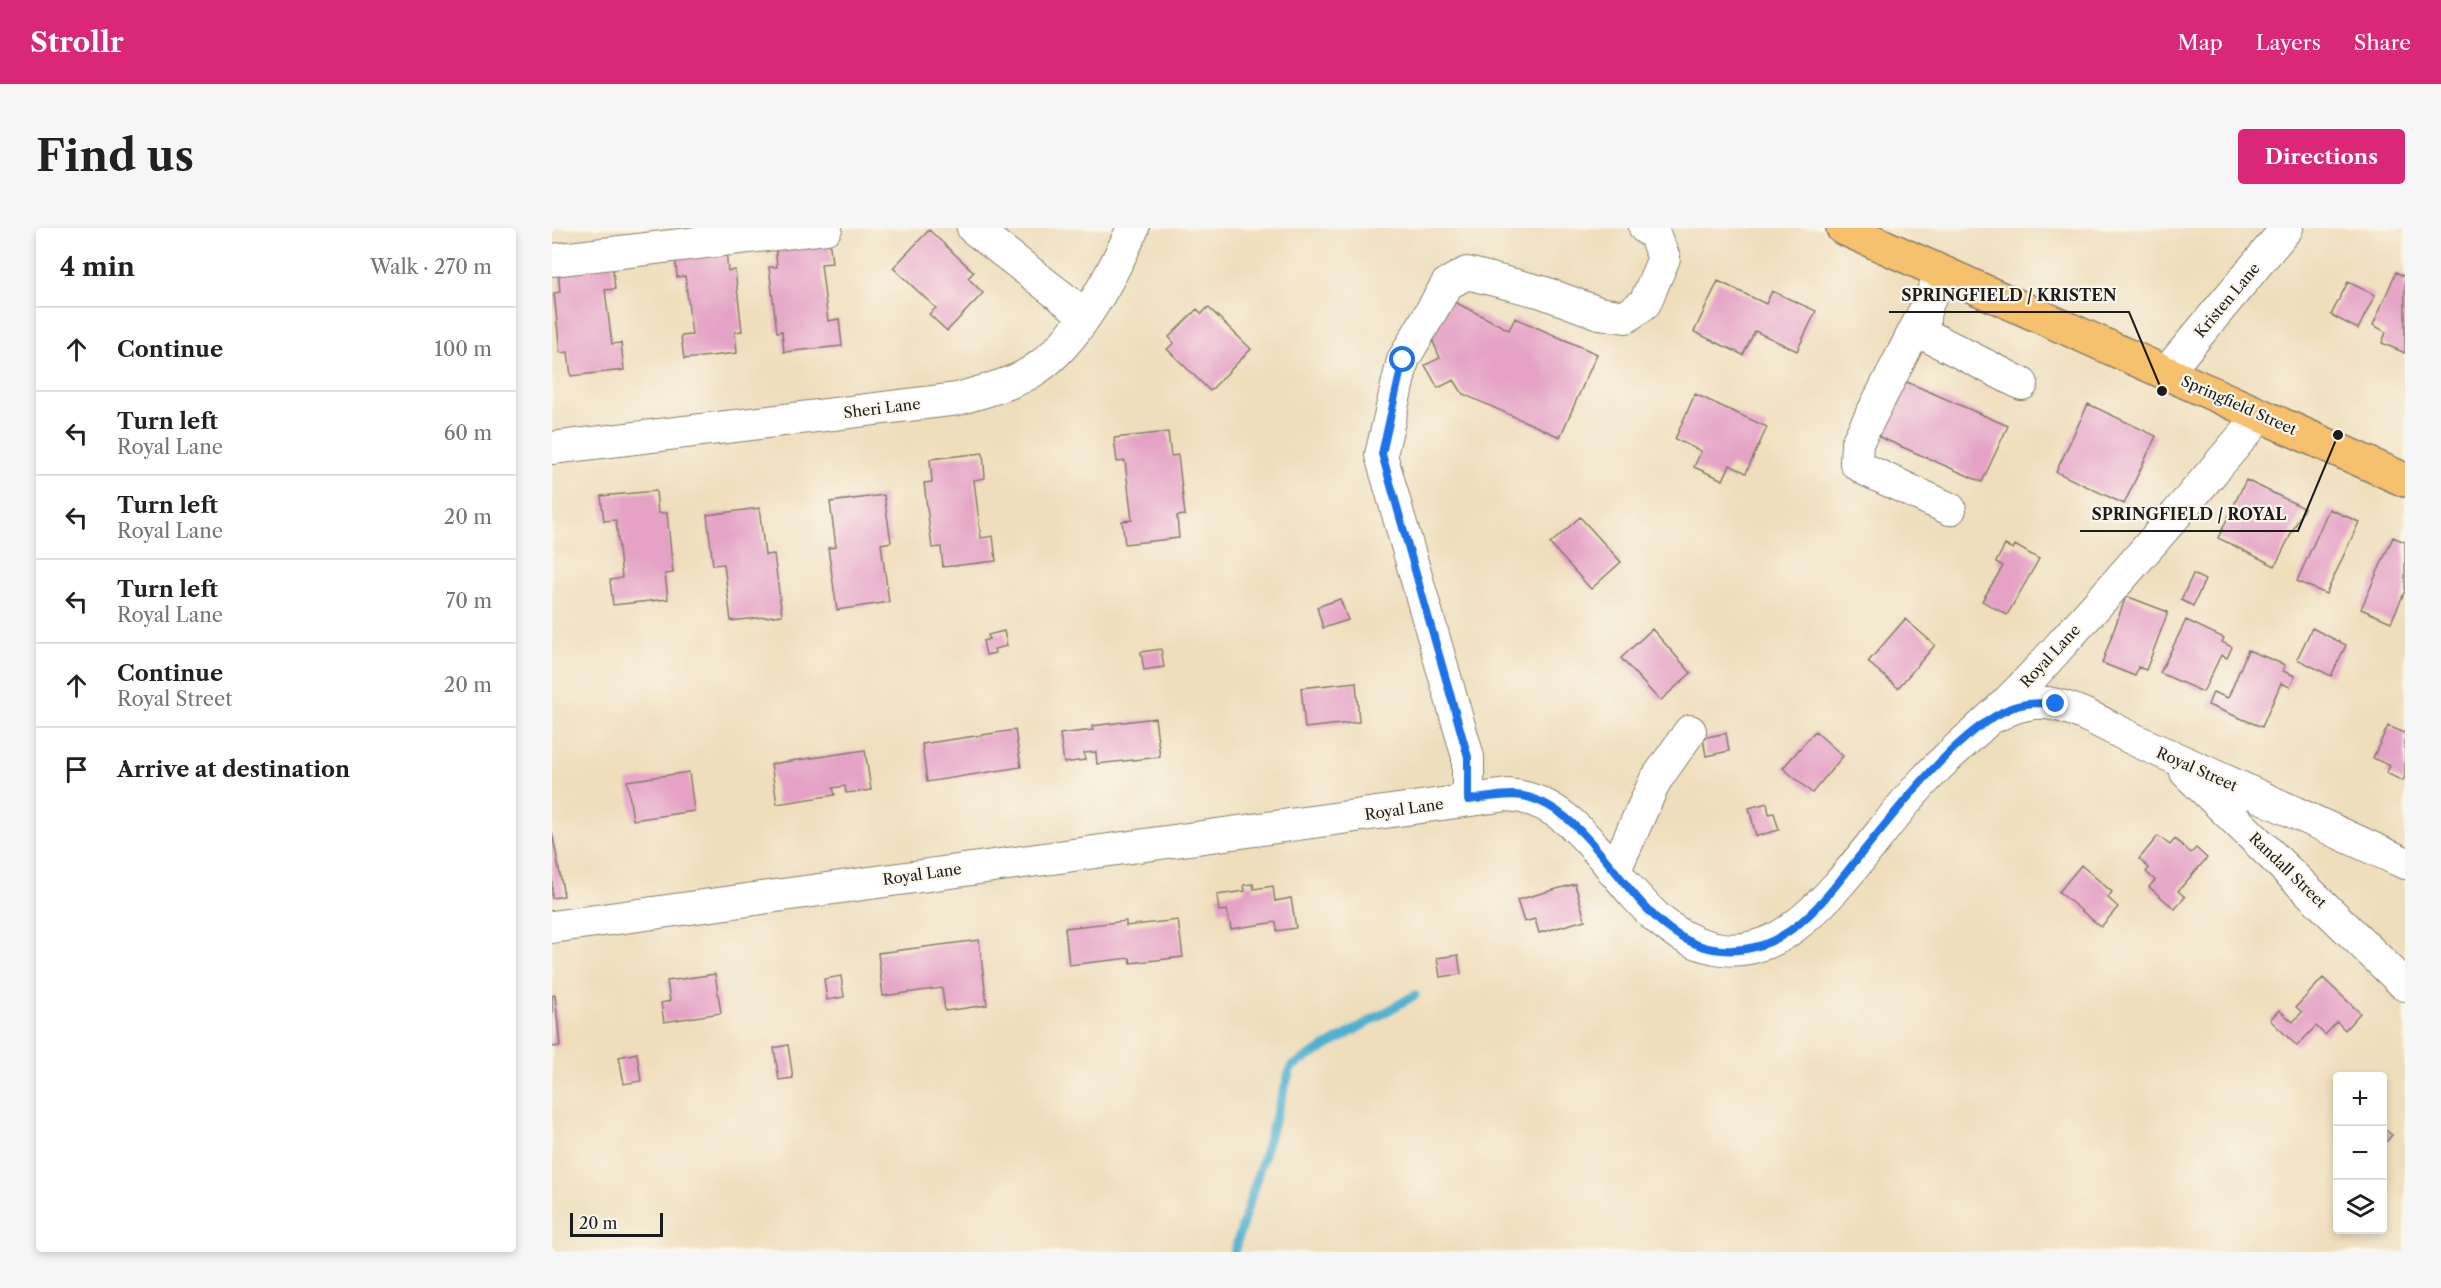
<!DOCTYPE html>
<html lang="en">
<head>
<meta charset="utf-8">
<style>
  :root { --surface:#fff; --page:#f6f6f6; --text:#202124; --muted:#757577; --line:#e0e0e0; --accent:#db2777 }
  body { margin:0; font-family:"Libre Caslon Text",serif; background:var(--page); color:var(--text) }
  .controls { position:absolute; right:18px; bottom:18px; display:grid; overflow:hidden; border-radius:6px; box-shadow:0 3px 9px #0003 }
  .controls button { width:54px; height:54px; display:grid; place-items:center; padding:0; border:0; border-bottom:2px solid var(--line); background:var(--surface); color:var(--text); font:30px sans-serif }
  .scale { position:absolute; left:18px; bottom:15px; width:93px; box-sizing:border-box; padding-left:6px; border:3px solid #1c1c1c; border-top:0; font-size:16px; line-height:21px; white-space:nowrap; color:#1c1c1c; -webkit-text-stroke:4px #fbf7ec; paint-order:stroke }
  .stop { position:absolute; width:18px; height:18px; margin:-14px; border:4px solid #1a73e8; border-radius:50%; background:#fff }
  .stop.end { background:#1a73e8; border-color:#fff; box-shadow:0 2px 6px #0008 }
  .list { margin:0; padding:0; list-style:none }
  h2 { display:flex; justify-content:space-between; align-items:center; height:78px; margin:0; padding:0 24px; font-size:26px }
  h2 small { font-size:20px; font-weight:400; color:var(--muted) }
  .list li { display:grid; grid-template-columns:39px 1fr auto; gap:18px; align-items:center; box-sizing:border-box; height:84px; padding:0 24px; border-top:2px solid var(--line) }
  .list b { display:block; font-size:22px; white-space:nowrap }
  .list p { margin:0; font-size:20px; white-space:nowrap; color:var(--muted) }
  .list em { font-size:20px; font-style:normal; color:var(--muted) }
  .icon { flex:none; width:33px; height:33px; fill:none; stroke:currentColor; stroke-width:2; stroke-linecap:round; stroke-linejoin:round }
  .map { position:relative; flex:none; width:1853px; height:1024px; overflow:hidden; border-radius:6px }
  header { display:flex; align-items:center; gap:36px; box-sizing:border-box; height:84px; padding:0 30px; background:var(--accent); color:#fff }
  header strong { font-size:28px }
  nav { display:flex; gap:33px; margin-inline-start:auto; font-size:21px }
  .intro { display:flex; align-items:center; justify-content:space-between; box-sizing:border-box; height:144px; padding:0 36px }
  h1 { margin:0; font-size:42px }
  .button { padding:15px 27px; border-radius:6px; background:var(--accent); color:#fff; font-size:21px; font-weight:700 }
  main { display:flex; gap:36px; padding:0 36px }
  aside { flex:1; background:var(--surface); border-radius:6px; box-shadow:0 3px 9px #0003 }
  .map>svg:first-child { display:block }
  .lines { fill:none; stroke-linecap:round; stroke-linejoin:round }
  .stream { stroke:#50b0cf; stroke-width:9 }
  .building { fill:#e5a1c6 }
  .minor-casing { stroke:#867d6c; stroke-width:34 }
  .major-casing { stroke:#867d6c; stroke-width:36 }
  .minor { stroke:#fff; stroke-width:32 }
  .major { stroke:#f7c06c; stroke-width:33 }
  .route { stroke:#1a73e8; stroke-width:8 }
  .labels { text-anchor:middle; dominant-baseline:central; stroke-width:4.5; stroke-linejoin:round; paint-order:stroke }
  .street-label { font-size:15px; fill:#1c1c1c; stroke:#fbf7ec }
  .leader { fill:none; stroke:#1c1c1c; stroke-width:2 }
  .callout-dot { fill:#1c1c1c; stroke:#fbf7ec; stroke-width:2 }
  .callout-label { font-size:16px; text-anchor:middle; font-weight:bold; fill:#1c1c1c; stroke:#fbf7ec; stroke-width:4.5; stroke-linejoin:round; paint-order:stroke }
</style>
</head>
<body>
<header>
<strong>Strollr</strong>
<nav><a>Map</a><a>Layers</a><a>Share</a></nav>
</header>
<div class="intro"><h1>Find us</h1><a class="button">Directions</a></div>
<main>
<aside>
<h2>4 min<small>Walk · 270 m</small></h2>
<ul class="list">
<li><svg class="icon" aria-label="ahead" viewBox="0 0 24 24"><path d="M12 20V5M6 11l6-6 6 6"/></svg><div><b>Continue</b></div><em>100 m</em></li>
<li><svg class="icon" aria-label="left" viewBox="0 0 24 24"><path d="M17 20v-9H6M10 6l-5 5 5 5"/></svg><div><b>Turn left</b><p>Royal Lane</p></div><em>60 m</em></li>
<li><svg class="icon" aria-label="left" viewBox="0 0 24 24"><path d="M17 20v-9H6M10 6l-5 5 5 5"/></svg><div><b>Turn left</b><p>Royal Lane</p></div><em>20 m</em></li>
<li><svg class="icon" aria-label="left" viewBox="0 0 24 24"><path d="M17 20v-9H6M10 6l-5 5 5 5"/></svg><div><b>Turn left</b><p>Royal Lane</p></div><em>70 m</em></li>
<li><svg class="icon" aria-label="ahead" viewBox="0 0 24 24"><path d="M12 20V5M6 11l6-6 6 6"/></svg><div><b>Continue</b><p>Royal Street</p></div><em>20 m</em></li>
<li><svg class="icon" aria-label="arrive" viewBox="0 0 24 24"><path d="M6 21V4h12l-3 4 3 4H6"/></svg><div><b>Arrive at destination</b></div></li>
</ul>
</aside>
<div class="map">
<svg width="1853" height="1024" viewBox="0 0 1853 1024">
  <rect width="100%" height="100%" fill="#fbf7ec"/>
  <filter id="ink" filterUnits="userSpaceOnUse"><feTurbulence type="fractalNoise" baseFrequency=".0167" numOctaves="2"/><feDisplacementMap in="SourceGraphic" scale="12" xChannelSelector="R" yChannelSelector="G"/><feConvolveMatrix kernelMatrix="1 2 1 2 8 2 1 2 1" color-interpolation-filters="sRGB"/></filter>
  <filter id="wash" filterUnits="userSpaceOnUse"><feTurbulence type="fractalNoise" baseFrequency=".008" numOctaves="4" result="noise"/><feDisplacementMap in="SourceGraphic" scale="24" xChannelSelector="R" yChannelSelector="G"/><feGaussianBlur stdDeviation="1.35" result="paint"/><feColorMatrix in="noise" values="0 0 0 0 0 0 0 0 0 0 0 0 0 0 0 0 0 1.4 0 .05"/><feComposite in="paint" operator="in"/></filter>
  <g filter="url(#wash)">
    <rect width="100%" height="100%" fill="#efdebc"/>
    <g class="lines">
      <path class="stream" d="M682 1024 739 839 863 767"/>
    </g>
    <g id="blocks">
      <path class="building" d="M377 2 422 44 416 50 431 65 395 103 377 86 384 80 341 40Z
        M277 10 280 35 269 36 276 93 287 91 290 118 232 124 230 103 225 104 217 39H225L223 16Z
        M174 21 176 43 183 42 190 103 183 104 185 125 132 131 129 108 140 107 133 48 125 49 123 27Z
        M60 35 63 61 53 62 60 116 69 115 72 142 19 148 16 124 8 125 2 65 8 64 6 41Z
        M1844 44 1853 49V125L1830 115 1834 104 1821 97Z
        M1166 53 1214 76 1220 63 1264 83 1245 123 1203 103 1191 127 1142 104Z
        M1796 54 1823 67 1806 101 1779 87Z
        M895 70 957 102 963 90 1045 126 1008 209 911 166 902 152 886 160 873 137 888 130 877 104Z
        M656 79 699 121 658 163 615 121 622 115 617 109 645 81 650 86Z
        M1348 151 1456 198 1430 254 1323 207Z
        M1143 166 1215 199 1194 245 1178 237 1171 252 1142 239 1149 223 1123 211Z
        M1536 176 1604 208 1572 276 1504 244Z
        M616 204 619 228 626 227 633 287 625 288 627 310 573 316 570 293 580 292 573 233 565 234 562 210Z
        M431 225 433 250 422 252 429 310 441 308 444 333 391 339 389 319 380 320 372 255 380 254 378 231Z
        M1694 252 1752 280 1723 338 1666 310Z
        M104 263 106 285H115L121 345 113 346 116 371 61 377 58 352 70 350 64 292 52 293 49 268Z
        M332 267 339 314 329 316 337 374 285 382 276 320 284 319 278 274Z
        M207 280 213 327 222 326 230 387 179 393 172 336 161 337 155 287Z
        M1777 281 1807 294 1774 366 1745 353Z
        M1028 289 1069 334 1039 361 998 316Z
        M1841 309 1853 314V363L1839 394 1809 381Z
        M1453 317 1461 321 1463 317 1487 331 1455 387 1430 373 1451 338 1444 334Z
        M1641 346 1653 352 1641 378 1629 372Z
        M1574 368 1616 384 1594 442 1586 439 1583 448 1550 435Z
        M788 371 796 392 771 400 765 379Z
        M1353 391 1383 417 1346 460 1316 434Z
        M1634 392 1672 410 1670 414 1680 419 1675 430 1669 427 1651 464 1608 445Z
        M1760 400 1794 417 1779 448 1745 431Z
        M1100 401 1139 445 1108 473 1069 430Z
        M452 403 455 418 442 421 443 425 434 427 431 413 437 411 436 407Z
        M609 421 612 439 592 442 589 424Z
        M1696 422 1733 437 1731 443 1743 448 1738 459 1729 455 1710 499 1656 477 1661 464 1676 470Z
        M804 454 807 494 753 500 749 460Z
        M603 490 608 529 545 536 544 524 532 525 533 532 512 535 508 506 541 502 540 498Z
        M1836 498 1853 505V548L1851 553 1834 545 1838 538 1821 530Z
        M463 502 469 539 375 554 370 516Z
        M1263 503 1291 528 1260 565 1231 540Z
        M1174 505 1177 523 1154 528 1151 510Z
        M313 522 319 562 294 565 293 558 281 560 283 567 225 576 219 536Z
        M137 544 142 583 81 592 75 553Z
        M1215 575 1217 586 1222 585 1227 602 1204 608 1197 580Z
        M0 603 12 668 0 670Z
        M1606 608 1618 617 1623 611 1639 625 1644 620 1655 630 1626 663 1633 669 1623 681 1597 659 1603 652 1594 644 1597 640 1587 631Z
        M1529 637 1560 664 1556 670 1566 679 1549 699 1507 664Z
        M701 656 702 661 721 658 723 673 739 670 744 700 725 703 724 694 679 701 675 682 667 683 665 667 693 663 692 657Z
        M1023 656 1033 692 987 705 983 691 972 694 965 672Z
        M626 692 631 729 579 735 578 730 517 737 513 700 574 693V698Z
        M427 712 435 777 393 783 390 760 331 768 326 725Z
        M906 727 909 746 888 749 885 730Z
        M163 746 169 785 112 794 109 775 118 773 115 753Z
        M289 748 292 769 275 772 272 751Z
        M1771 750 1808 785 1793 802 1785 794 1773 807 1764 798 1745 818 1718 792 1727 782 1741 794 1750 784 1744 779Z
        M3 767 8 818 0 819V768Z
        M236 817 241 850 227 852 222 820Z
        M85 825 89 853 72 856 67 829Z
        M1830 899 1840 907 1830 919Z"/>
    </g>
  </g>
  <g filter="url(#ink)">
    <use href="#blocks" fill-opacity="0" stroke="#867d6c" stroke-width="1.5"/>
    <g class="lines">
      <defs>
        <path id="minor" d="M421 0 533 87
          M0 32 274 0
          M1391 45C1381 65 1366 84 1374 107L1470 156
          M1372 84 1305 215 1304 235 1314 242 1398 281
          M1614 145 1735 0
          M0 220 406 171C431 163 463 156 484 141 526 113 561 45 581 0
          M1444 488C1463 477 1484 471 1505 477 1537 485 1566 505 1596 518 1682 556 1767 596 1853 635
          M1634 544 1853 757
          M916 572V529L829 227 851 132 895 56 915 45 990 64 1047 85 1074 89 1093 75 1112 30 1102 6 1093 0
          M1062 644 1103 553 1138 503
          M0 699 955 567C1049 572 1072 709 1170 721 1194 724 1219 716 1239 701 1290 664 1328 600 1372 553 1392 531 1414 513 1436 492 1467 465 1495 432 1523 401 1587 332 1647 259 1709 187"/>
        <path id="major" d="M1291 0 1853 252"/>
      </defs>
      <use href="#minor" class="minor-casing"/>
      <use href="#major" class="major-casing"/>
      <use href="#minor" class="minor"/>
      <use href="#major" class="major"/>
    </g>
  </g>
  <g class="lines" filter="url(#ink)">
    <path class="route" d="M851 132 830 226 916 529V572C934 570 953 565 971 568 1060 586 1089 748 1203 719 1247 708 1278 665 1305 631 1342 586 1405 502 1459 480 1474 474 1489 475 1504 476"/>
  </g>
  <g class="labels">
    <g class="street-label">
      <text transform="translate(1675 72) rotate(-50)">Kristen Lane</text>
      <text transform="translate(1687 177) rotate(24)">Springfield Street</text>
      <text transform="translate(330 180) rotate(-7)">Sheri Lane</text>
      <text transform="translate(1498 428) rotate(-47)">Royal Lane</text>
      <text transform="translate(1645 541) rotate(24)">Royal Street</text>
      <text transform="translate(852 581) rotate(-8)">Royal Lane</text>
      <text transform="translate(1736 642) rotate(44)">Randall Street</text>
      <text transform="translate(370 646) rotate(-8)">Royal Lane</text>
    </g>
  </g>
  <path class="leader" d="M1610 163L1577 84H1337M1786 207L1746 303H1528"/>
  <g class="callout-dot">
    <circle cx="1610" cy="163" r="6"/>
    <circle cx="1786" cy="207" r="6"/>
  </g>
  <g class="callout-label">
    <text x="1457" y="73">SPRINGFIELD / KRISTEN</text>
    <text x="1637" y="292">SPRINGFIELD / ROYAL</text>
  </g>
</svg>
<div class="controls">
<button>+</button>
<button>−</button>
<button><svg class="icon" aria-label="layers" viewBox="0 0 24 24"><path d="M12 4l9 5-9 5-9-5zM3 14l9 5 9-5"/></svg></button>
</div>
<div class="scale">20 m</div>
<div class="stop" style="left:851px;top:132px"></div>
<div class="stop end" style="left:1504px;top:476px"></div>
</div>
</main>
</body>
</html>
